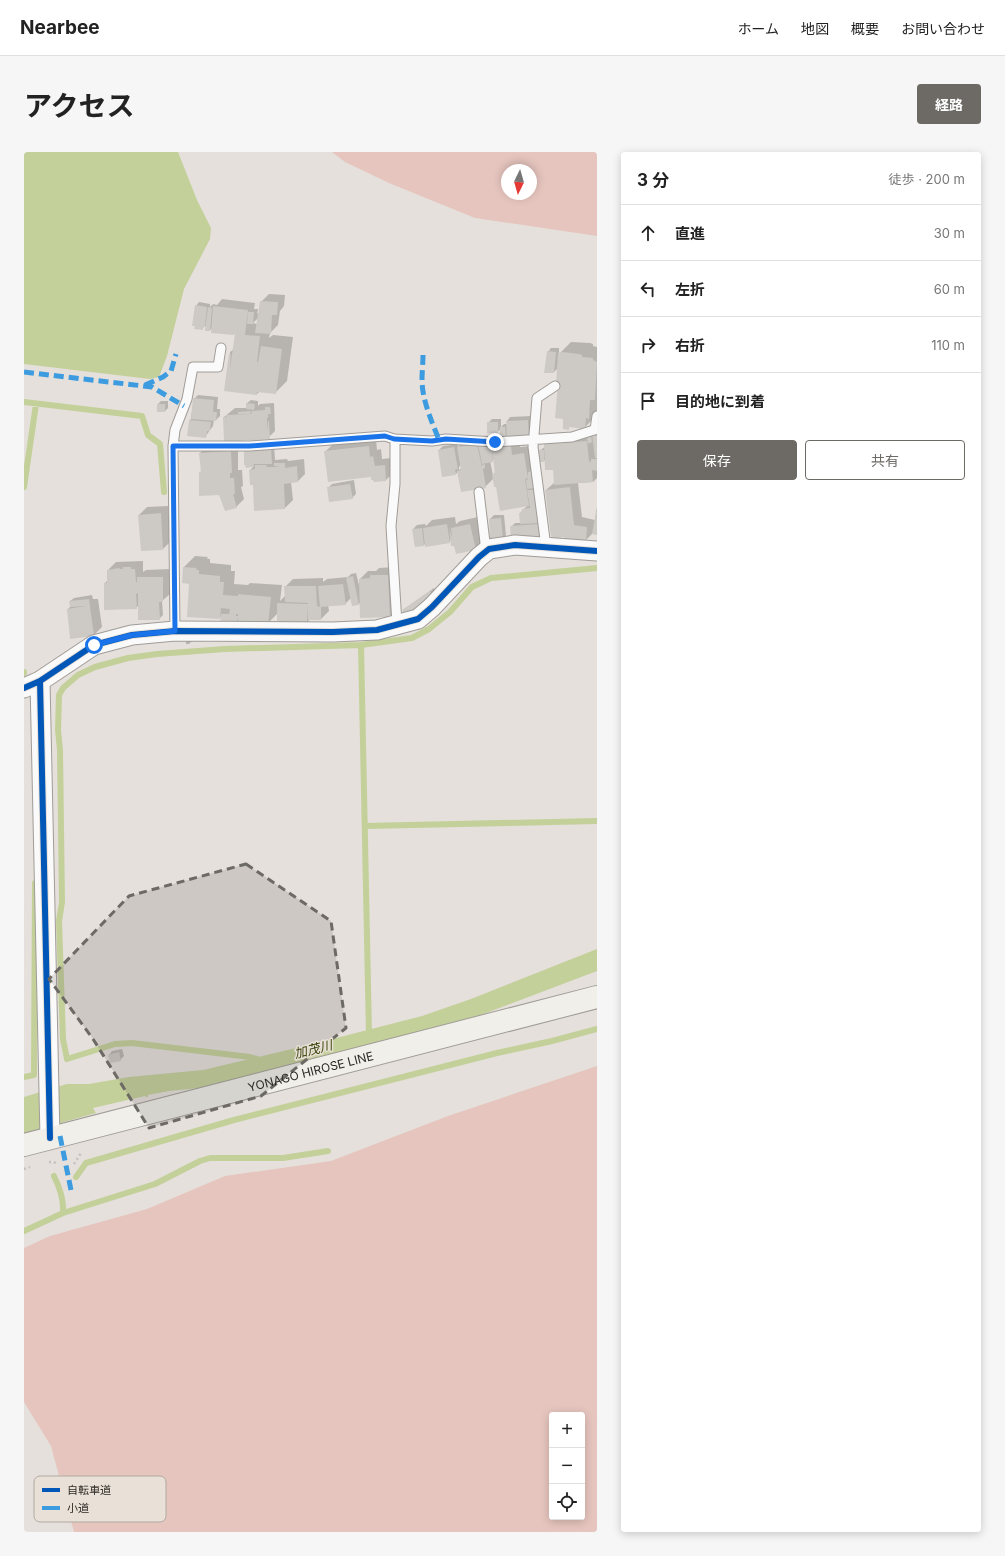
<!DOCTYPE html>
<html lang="ja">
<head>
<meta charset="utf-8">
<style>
  :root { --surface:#fff; --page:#f6f6f6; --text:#222; --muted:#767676; --line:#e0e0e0; --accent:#6d6965 }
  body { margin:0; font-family:Inter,"Noto Sans JP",sans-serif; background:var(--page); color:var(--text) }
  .controls { position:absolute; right:12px; bottom:12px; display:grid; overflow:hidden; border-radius:4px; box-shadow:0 2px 10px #0003 }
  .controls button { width:36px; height:36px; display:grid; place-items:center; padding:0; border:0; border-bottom:1px solid var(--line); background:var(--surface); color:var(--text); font:20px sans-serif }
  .compass { position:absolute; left:477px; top:12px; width:36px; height:36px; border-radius:50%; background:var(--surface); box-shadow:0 2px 10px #0003; rotate:185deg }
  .stop { position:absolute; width:12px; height:12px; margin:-9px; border:3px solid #1a73e8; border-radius:50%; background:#fff }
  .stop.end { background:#1a73e8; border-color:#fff; box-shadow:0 1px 4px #0008 }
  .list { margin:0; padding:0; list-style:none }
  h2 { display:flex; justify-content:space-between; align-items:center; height:52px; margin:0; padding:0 16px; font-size:17px }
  h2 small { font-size:13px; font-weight:400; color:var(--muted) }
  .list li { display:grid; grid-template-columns:26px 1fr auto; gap:12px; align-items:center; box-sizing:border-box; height:56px; padding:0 16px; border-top:1px solid var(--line) }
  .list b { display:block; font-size:15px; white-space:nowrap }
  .list em { font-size:13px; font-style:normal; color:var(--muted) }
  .actions { display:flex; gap:8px; padding:12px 16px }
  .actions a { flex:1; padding:9px 0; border:1px solid var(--accent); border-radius:4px; text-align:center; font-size:14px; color:var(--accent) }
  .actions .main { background:var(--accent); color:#fff }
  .icon { flex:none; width:22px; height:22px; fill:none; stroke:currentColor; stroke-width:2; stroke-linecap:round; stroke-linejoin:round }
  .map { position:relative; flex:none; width:573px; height:1380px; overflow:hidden; border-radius:4px }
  header { display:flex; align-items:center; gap:24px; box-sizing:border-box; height:56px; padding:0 20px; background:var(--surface); border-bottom:1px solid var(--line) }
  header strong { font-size:19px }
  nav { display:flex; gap:22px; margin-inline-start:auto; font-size:14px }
  .intro { display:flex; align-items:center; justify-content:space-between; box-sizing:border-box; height:96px; padding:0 24px }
  h1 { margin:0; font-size:28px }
  .button { padding:10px 18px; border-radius:4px; background:var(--accent); color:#fff; font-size:14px; font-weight:700 }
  main { display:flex; gap:24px; padding:0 24px }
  aside { flex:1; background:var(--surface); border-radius:4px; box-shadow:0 2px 10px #0003 }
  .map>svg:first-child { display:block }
  .green { fill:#e6c5be; fill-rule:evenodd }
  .water { fill:#c3d099 }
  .shadow { fill:#0003; fill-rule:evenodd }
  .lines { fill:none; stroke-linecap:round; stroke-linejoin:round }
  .stream { stroke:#c3d099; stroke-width:6 }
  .building { fill:#cdc9c5 }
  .lane-casing { stroke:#a09c98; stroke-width:11 }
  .street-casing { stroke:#a09c98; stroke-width:21 }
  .secondary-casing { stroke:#a09c98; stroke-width:24 }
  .path { stroke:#c2c0c0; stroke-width:2.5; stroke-dasharray:2 3; stroke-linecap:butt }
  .lane { stroke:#fbfafa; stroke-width:9 }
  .street { stroke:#fbfafa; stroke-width:19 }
  .secondary { stroke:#f1efea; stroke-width:22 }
  .quiet { stroke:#3d9ce0; stroke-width:5; stroke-dasharray:10 5; stroke-linecap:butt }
  .cycleway-casing { stroke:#e9e1d7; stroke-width:8 }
  .cycleway { stroke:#0057b8; stroke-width:6 }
  .route { stroke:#1a73e8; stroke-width:5 }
  .marked { fill:#6d6965; fill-opacity:0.2; stroke:#6d6965; stroke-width:3; stroke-dasharray:8 5; stroke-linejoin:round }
  .labels { text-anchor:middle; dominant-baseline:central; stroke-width:3; stroke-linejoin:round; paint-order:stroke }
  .street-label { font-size:12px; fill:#2c2925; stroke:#e9e1d7 }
  .water-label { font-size:13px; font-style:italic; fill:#374308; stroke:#e9e1d7 }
  .key { fill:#e9e1d7; stroke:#b0aaa2; stroke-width:1 }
  .key-label { font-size:11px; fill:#2c2925 }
</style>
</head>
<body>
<header>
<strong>Nearbee</strong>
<nav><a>ホーム</a><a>地図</a><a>概要</a><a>お問い合わせ</a></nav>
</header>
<div class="intro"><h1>アクセス</h1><a class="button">経路</a></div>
<main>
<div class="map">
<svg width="573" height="1380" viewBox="0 0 573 1380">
  <rect width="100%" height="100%" fill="#e5e0db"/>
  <path class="green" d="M308 0H573V84L451 66 365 31 321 10ZM483 18H507V42H483Z
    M573 914V1380H50L27 1294 0 1250V1096L26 1084 123 1057 201 1024 307 1009 424 964ZM528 1263H558V1365H528Z"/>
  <path class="water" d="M0 0H154L173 48 187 76 186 87 160 137 143 204 135 225 126 227 0 212Z
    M573 797V819L454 864 185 935 145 939 124 943V945H122L121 944 69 956 72 961 0 981V945L43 932H65L105 925 179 918 289 892 398 864 447 847Z"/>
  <path class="shadow" d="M245 142 261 143 260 154 256 159 254 173 246 181 245 186 249 183 269 185 263 229 251 241 236 239 233 242 202 238 205 215 206 213H205L206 200 210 197 212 179 188 176 186 178 181 174 178 177 172 154 175 150 186 152V155L189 152 193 153 198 147 231 151 230 157H234L233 162 236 159 237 150ZM234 166 233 172 229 171Z
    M547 190 566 191 569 192V194L573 195V258L572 264 560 276 546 274 544 277 535 231 534 216 530 220 524 200 527 196H535V202Z
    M174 243 194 245 193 257H196V264L192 268H190L189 274 181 285 164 283 170 247Z
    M227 248 234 249V254L236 252 250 251 251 279 243 287 204 289 200 265 211 256H223V251Z
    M137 249H144V256L141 259 134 252Z
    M507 264 508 280 504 283H484L481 285 477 277 473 280 464 271 468 267H477V275L480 272H483V269L486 265Z
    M573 278V326L569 330 554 331 558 365 571 368 573 355V382L569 381 561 389 522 338 531 330 530 317 522 307 520 309 515 299 521 295V292L533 281Z
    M461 285V288L494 286 496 295 508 294 519 381 515 384 487 375 491 371H497L496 361 503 354 473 333 469 327 461 335 434 319 432 322 415 298 419 294 434 292V295L442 288ZM471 307 472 319 469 323 466 309ZM437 312 438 316 435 318V315Z
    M352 287 353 298 357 297 358 307 368 306 370 320 362 328 350 329 348 324 301 300 309 292Z
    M214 292V318H218L219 334 217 335 220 347 212 355 195 342 176 320 178 319 176 301 184 293Z
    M250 293 251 308 263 307 264 309 280 307 281 322 274 329 267 330 269 348 261 356 229 332 226 318 230 314 223 315Z
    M330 328 332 342 328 346 305 335 308 332Z
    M144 354 147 389 139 397 115 363 123 355Z
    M470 363H480L482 384 478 387 466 367Z
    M431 365 432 372 436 369 454 365 459 390 452 397 431 391 427 388 425 390 402 391 400 393 391 394 389 377 393 373 401 372 402 374 408 368Z
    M171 404 184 405 183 407H186V411L207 413V419H211L210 432 224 433 226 431 258 433 256 449 261 444V435L269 427 299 426V430L303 427 324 425 327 422 332 421 335 433 336 427 344 419H352L355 416 371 415 373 456 366 464 337 450 335 452 327 446 321 452 304 453 305 459 297 467H286L283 471 254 461 244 471 214 473 198 463 196 466 166 431 160 415Z
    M119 409V420L122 418 146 417 147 441 138 449 139 463 135 467 115 453 112 456 81 431 84 428V418L92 410Z
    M410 436 413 441 383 455Z
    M68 443 69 447H74L78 475 70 483 47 486 44 457 47 454 46 449 50 446Z
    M165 486 169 488 165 492H162V490Z
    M98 897 100 904 96 908 85 903 88 899Z"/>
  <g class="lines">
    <path class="stream" d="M0 250 118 264 124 283 136 292 140 340
      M0 335 12 252
      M337 493 345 883
      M0 520V521
      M341 674 573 669
      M236 908 226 905 108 891 91 892 43 907 39 887 35 769 38 750 36 598 34 578 35 543 39 536 54 523 71 515 104 506 133 502 201 497 337 493 388 486 405 477 426 460 448 435 467 426 573 416
      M0 925 10 923 11 731
      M30 1024C36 1036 40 1048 39 1061
      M52 1025 62 1011 210 968 473 901 528 889 573 877
      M0 1079 39 1061 131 1032 176 1009 186 1006H259L304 999"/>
  </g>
  <path class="building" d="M236 149 254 150 253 163H248L247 182 231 181Z
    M171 153 183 155 181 175H179V178L170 177 171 174H168Z
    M189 154 224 158 221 183 236 184 233 210H234L237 194 258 197 252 242 233 240V243L200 239 205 202H207L206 217 211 181 210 183 187 181Z
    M184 155 188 156 186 179H181Z
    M224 160H230L229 172H223Z
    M523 199 532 200 530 221H520Z
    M539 200 555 202 558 203V205L569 206V208L573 210 571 248H566L565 267 562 266 561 277 545 275V278L539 277V267L531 266 534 232H532L534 201Z
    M169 246 190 248 189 260H193L192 269 167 267Z
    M222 251 231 252 230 258 222 257Z
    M133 252H141V260H133Z
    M241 255H246L247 262H244V266H243V279L244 269H245L246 287 200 289 199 265H202L203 278 202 263 227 262 228 259 241 258Z
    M227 259 226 262H214V260Z
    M165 268 187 270 186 279H183L182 286 163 284Z
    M504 268 505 284 483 286 482 269Z
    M463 270H474V281H463Z
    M476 275H481L482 286H476Z
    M568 282H573V306H571Z
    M567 283 568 290 564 292 563 286 557 287Z
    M563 289 565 309 567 310V307H573V319L568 318 569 330 530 333 529 318H521L520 292Z
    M453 292 458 315V313L461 312V316L459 317 462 336 437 340 433 319 437 318 433 295Z
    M454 292 485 293 487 294 488 303 500 301 504 326 501 327 505 354 476 359 472 335H470L468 322H471L468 296 469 310 458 312Z
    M345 294 346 305 349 304 351 314 361 313 362 329 350 330 349 328H347V325L304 330 300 299Z
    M430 295 434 317 431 318 432 323 418 325 414 298Z
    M247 296 248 312H230L229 315 222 316 221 313H220V298Z
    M514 298H520V310H515Z
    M207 299 208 321H206V326H210L211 342H209L213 356 201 359 195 343 175 344V320H177L175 301Z
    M250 311H261V316L273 314 274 330 260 332 261 357 230 359 229 333H226L225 318 231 317V313H242L243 315H256L250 314Z
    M508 319 511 336 503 337 502 328 504 327V320Z
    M326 332 329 347 305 350 303 335Z
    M546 335 550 373 563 375 562 390 540 387V385L529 387 528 384 527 385 521 338Z
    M503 338H511L515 371 496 372 495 361 498 360V357L506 356Z
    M572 360H573V383L568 382Z
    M137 361 139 398 117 399 114 363Z
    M477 366 479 388 466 389 465 367Z
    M423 372 426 391 401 395 399 376Z
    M446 372 452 398 432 402 430 394H427L425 375 428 386 427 376Z
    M515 372 516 385 487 387 486 374Z
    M398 376 400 394 391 395 388 377Z
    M99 415H107V417H111L112 430H113V425H139V450H135L136 468H114V441L112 442 113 457 80 458V431H83V418L95 416 96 417H99Z
    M159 415 173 416 172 418H175V422L196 424V430H200L199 443 214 444V442L247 445 244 473 214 470V462H212V464H214L213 471 196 474 197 462H205L206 457 197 456 196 467 163 465 165 432 158 431Z
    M346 423H364L366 465 336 466 335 427 346 426Z
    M329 424 335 453 328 454 322 426Z
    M319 432 322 453 296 455 294 434Z
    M260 434H292L293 454 297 455V468H284V451L261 450Z
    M406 439 410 445 381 464 378 458Z
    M65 447 70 484 46 487 43 457 62 454 46 455 45 449Z
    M253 451 284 452 283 472 253 471Z
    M95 900 97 909 86 911 84 903Z"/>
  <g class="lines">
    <defs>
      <path id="lane" d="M571 278 573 264
        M371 287V332L367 374 373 472
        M149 294H226L361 284 370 287 408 289 422 287 471 290 548 285 573 277
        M455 340 462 399
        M522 395 509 295 513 246 531 234
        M151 479 149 294 151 278 163 247 169 215H194L197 196"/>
      <path id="street" d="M16 529 26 986
        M0 536 16 529 70 493 108 483 151 479 309 480 353 478 394 467 408 455 455 405 465 397 491 393 573 399"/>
      <g id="secondary">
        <path id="s1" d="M0 993 573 845"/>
      </g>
    </defs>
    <use href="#lane" class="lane-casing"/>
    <use href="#street" class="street-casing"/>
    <use href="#secondary" class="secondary-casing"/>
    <path class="path" d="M25 1010H30L33 1012
      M50 1012 57 1001
      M0 1017 6 1015"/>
    <use href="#lane" class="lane"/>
    <use href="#street" class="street"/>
    <use href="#secondary" class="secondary"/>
    <path class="quiet" d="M399 203C399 211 398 220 398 228 398 248 408 270 415 288
      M0 220 128 235 160 254
      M121 233 139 225 147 219 152 202
      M36 984 47 1038"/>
    <defs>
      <path id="cycleway" d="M16 529 26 986
        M0 536 16 529 70 493 108 483 151 479 309 480 353 478 394 467 408 455 455 405 465 397 491 393 573 399"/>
    </defs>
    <use href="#cycleway" class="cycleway-casing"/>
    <use href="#cycleway" class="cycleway"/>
  </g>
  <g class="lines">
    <path class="route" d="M70 493 108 483 151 479 149 294H226L361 284 370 287 408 289 422 287 471 290"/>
  </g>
  <path class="marked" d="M222 712 307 769 322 876 237 944 125 976 69 887 25 827 105 744Z"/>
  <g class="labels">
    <g class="street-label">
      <text stroke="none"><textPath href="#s1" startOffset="296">YONAGO HIROSE LINE</textPath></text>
    </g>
    <g class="water-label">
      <text transform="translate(289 897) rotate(-14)">加茂川</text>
    </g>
  </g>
  <rect x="10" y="1324" width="132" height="46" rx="6" class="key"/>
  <rect x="18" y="1336" width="18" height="4" fill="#0057b8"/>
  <rect x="18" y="1354" width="18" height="4" fill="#3d9ce0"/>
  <g class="key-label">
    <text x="43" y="1342">自転車道</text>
    <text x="43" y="1360">小道</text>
  </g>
</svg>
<div class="controls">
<button>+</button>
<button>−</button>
<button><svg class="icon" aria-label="locate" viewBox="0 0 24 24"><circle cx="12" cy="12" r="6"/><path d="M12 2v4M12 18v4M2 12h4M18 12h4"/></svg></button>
</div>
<svg class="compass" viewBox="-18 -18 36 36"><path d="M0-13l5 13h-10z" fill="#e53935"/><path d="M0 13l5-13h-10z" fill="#767676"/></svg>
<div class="stop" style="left:70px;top:493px"></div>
<div class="stop end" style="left:471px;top:290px"></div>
</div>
<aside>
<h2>3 分<small>徒歩 · 200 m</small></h2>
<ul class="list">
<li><svg class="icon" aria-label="ahead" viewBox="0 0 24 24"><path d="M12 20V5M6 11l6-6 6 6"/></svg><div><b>直進</b></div><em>30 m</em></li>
<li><svg class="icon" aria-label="left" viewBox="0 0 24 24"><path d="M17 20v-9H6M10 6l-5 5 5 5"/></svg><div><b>左折</b></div><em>60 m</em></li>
<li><svg class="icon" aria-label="right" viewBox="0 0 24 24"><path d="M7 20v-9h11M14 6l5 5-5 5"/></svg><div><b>右折</b></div><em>110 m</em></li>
<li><svg class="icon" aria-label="arrive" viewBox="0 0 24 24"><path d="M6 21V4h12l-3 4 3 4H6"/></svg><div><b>目的地に到着</b></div></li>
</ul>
<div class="actions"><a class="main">保存</a><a>共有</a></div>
</aside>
</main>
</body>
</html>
